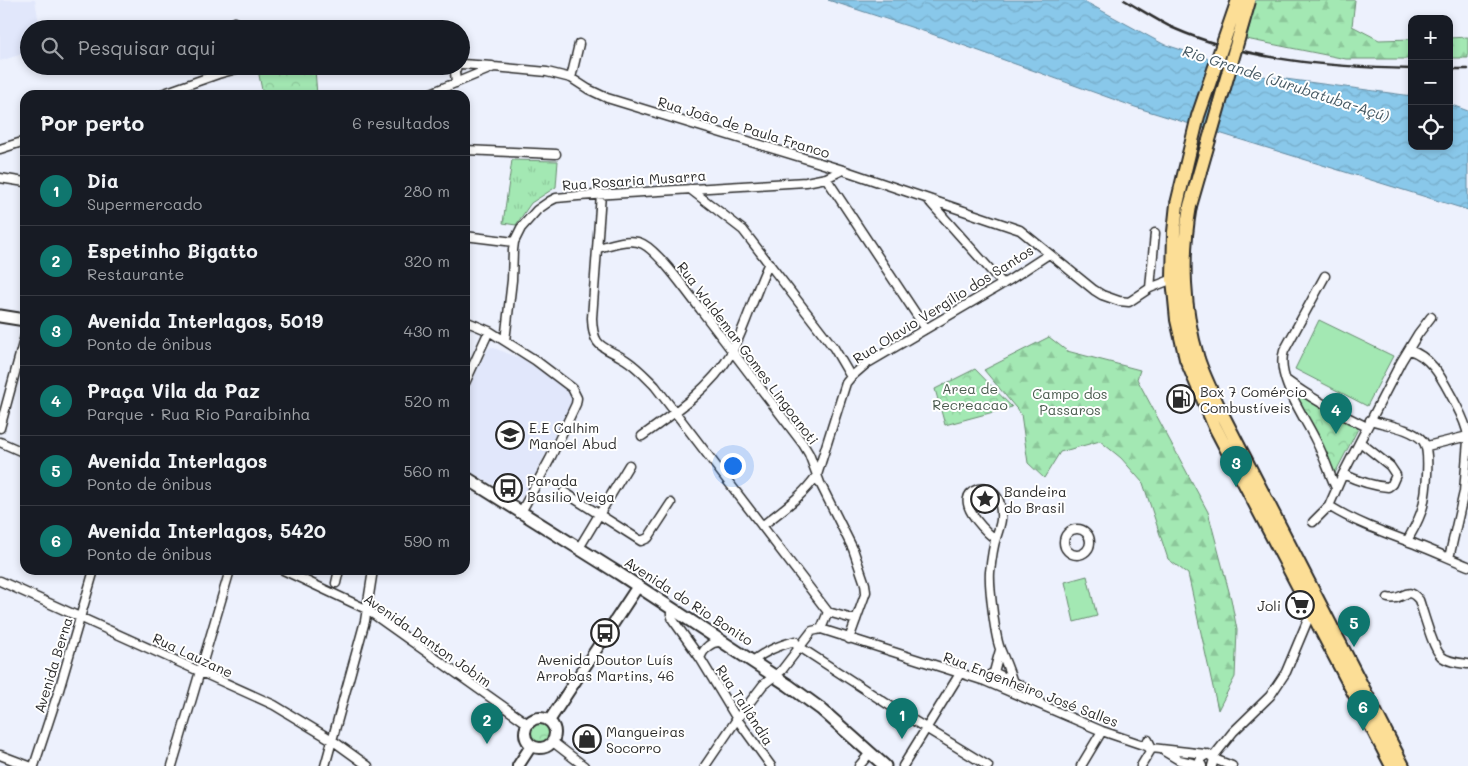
<!DOCTYPE html>
<html lang="pt">
<head>
<meta charset="utf-8">
<style>
  :root { --surface:#171b24; --page:#20242c; --text:#f1f3f6; --muted:#9ea1a6; --line:#363941; --accent:#0f766e }
  body { margin:0; font-family:Mali,sans-serif; background:var(--page); color:var(--text) }
  .controls { position:absolute; right:15px; top:15px; display:grid; overflow:hidden; border-radius:10px; box-shadow:0 2px 8px #0003 }
  .controls button { width:45px; height:45px; display:grid; place-items:center; padding:0; border:0; border-bottom:1px solid var(--line); background:var(--surface); color:var(--text); font:25px sans-serif }
  .you { position:absolute; left:732px; top:465px; width:18px; height:18px; margin:-12px; border:4px solid #fff; border-radius:50%; background:#1a73e8; box-shadow:0 0 0 8px #1a73e833 }
  .badge { display:grid; place-items:center; width:32px; height:32px; border-radius:50%; background:var(--accent); color:#fff; font-size:16px; font-weight:700 }
  .pin { position:absolute; translate:-50% -41px; filter:drop-shadow(0 1px 2px #0008) }
  .pin::after { content:''; position:absolute; top:26px; width:18px; height:15px; background:inherit; clip-path:polygon(0 0,100% 0,50% 100%) }
  .list { margin:0; padding:0; list-style:none }
  h2 { display:flex; justify-content:space-between; align-items:center; height:65px; margin:0; padding:0 20px; font-size:21px }
  h2 small { font-size:16px; font-weight:400; color:var(--muted) }
  .list li { display:grid; grid-template-columns:32px 1fr auto; gap:15px; align-items:center; box-sizing:border-box; height:70px; padding:0 20px; border-top:1px solid var(--line) }
  .list b { display:block; font-size:19px; white-space:nowrap }
  .list p { margin:0; font-size:16px; white-space:nowrap; color:var(--muted) }
  .list em { font-size:16px; font-style:normal; color:var(--muted) }
  .icon { flex:none; width:28px; height:28px; fill:none; stroke:currentColor; stroke-width:2; stroke-linecap:round; stroke-linejoin:round }
  .map { position:relative; flex:none; width:1468px; height:766px; overflow:hidden }
  .search { position:absolute; background:var(--surface); box-shadow:0 2px 8px #0003; left:20px; top:20px; width:450px; height:55px; display:flex; align-items:center; gap:12px; box-sizing:border-box; padding:0 18px; border-radius:28px; color:var(--muted); font-size:19px }
  .panel { position:absolute; background:var(--surface); box-shadow:0 2px 8px #0003; left:20px; top:90px; width:450px; height:485px; border-radius:15px }
  .map>svg:first-child { display:block }
  .built { fill:#e1e7fb }
  .grass { fill:url(#grass-tufts); stroke:#678a6f }
  .forest { fill:url(#forest-firs); stroke:#678a6f }
  .park { fill:url(#park-crowns); stroke:#678a6f }
  .garden { fill:#a3e8b3; stroke:#678a6f }
  .water { fill:url(#water-waves); stroke:#63899e }
  .lines { fill:none; stroke-linecap:round; stroke-linejoin:round }
  .minor-casing { stroke:#2b2b2b; stroke-width:11 }
  .tertiary-casing { stroke:#2b2b2b; stroke-width:14 }
  .secondary-casing { stroke:#2b2b2b; stroke-width:15 }
  .primary-casing { stroke:#2b2b2b; stroke-width:16 }
  .minor { stroke:#fff; stroke-width:8 }
  .tertiary { stroke:#fff; stroke-width:10 }
  .secondary { stroke:#fff; stroke-width:11 }
  .primary { stroke:#fcde96; stroke-width:12 }
  .rail { stroke:#2b2b2b; stroke-width:2.5 }
  .primary-bridge-casing { stroke:#2b2b2b; stroke-width:16; stroke-linecap:butt }
  .primary-bridge { stroke:#fcde96; stroke-width:12 }
  .labels { text-anchor:middle; dominant-baseline:central; stroke-width:4; stroke-linejoin:round; paint-order:stroke }
  .street-label { font-size:14px; fill:#2b2b2b; stroke:#fff }
  .park-label { font-size:14px; fill:#495a4d; stroke:#fff }
  .poi-label { font-size:14px; fill:#2b2b2b; stroke:#fff; text-anchor:start }
  .water-label { font-size:15px; font-style:italic; fill:#475a64; stroke:#fff }
</style>
</head>
<body>
<div class="map">
<svg width="1468" height="766" viewBox="0 0 1468 766">
  <defs>
    <pattern id="grass-tufts" width="24" height="20" patternUnits="userSpaceOnUse" patternTransform="scale(1.25)"><rect width="24" height="20" fill="#a3e8b3"/><path d="M3 7l-1-3M5 7V3M7 7l1-3M15 17l-1-3M17 17v-4M19 17l1-3" fill="none" stroke="#8cc79a"/></pattern>
    <pattern id="forest-firs" width="22" height="20" patternUnits="userSpaceOnUse" patternTransform="scale(1.25)"><rect width="22" height="20" fill="#a3e8b3"/><path d="M5 1l3.5 6h-7zM16 11l3.5 6h-7z" fill="#8cc79a"/></pattern>
    <pattern id="park-crowns" width="20" height="18" patternUnits="userSpaceOnUse" patternTransform="scale(1.25)"><rect width="20" height="18" fill="#a3e8b3"/><path d="M2 6a3 3 0 1 1 6 0M12 15a3 3 0 1 1 6 0" fill="none" stroke="#8cc79a"/></pattern>
    <pattern id="water-waves" width="16" height="10" patternUnits="userSpaceOnUse" patternTransform="scale(1.25)"><rect width="16" height="10" fill="#89c8ea"/><path d="M0 5q4-4 8 0t8 0" fill="none" stroke="#76acc9"/></pattern>
  </defs>
  <rect width="100%" height="100%" fill="#edf1fd"/>
  <filter id="ink" filterUnits="userSpaceOnUse"><feTurbulence type="fractalNoise" baseFrequency=".02" numOctaves="2"/><feDisplacementMap in="SourceGraphic" scale="10" xChannelSelector="R" yChannelSelector="G"/><feConvolveMatrix kernelMatrix="1 2 1 2 8 2 1 2 1" color-interpolation-filters="sRGB"/></filter>
  <g filter="url(#ink)">
    <path class="built" d="M0 0H35L40 29H29V52L0 61Z
      M491 347 525 360 567 390 571 393 573 401 524 495 521 497H517L465 469V394L487 350Z"/>
    <path class="grass" d="M512 160 558 161 556 187 531 203 516 225 503 223Z"/>
    <path class="forest" d="M1256 0H1355L1352 26 1379 40 1412 39V59H1346L1246 39Z
      M1468 37V58H1449V38Z
      M1049 337 1067 351 1140 370 1137 379 1208 512 1231 599 1237 630 1235 677 1218 710 1188 574 1168 559 1143 483 1121 458 1100 441 1060 452 1044 478 1028 463 1021 414 984 370Z"/>
    <path class="park" d="M315 69 317 95H263L258 70Z
      M975 369 1012 407 945 425 935 389Z
      M1295 391 1326 412 1356 424 1358 429 1334 475 1319 439Z
      M529 733a11 11 0 1 1 22 0a11 11 0 1 1-22 0Z"/>
    <path class="garden" d="M1319 320 1393 356 1367 406 1295 369Z
      M1087 576 1097 616 1074 622 1065 582Z"/>
    <path class="water" d="M828 0H1082L1163 44 1263 76 1412 96V146H1449V104L1468 111V210L1135 107 929 33Z"/>
    <g class="lines">
      <defs>
        <path id="minor" d="M234 22 235 29
          M461 64 492 66
          M571 78 579 44
          M456 83 455 72 457 66
          M159 95 218 74 247 66
          M426 95 494 67 547 72 571 78 588 89 607 98 843 170 1020 230 1094 290 1102 295 1119 301 1129 302 1150 288 1173 279
          M0 149 25 141
          M465 150 556 154
          M0 178 25 182
          M826 178 926 329
          M690 189 743 230 834 348 851 377
          M601 194 592 318C593 350 603 345 626 360 637 367 646 377 655 386L828 612 856 620
          M930 202 1003 284
          M465 236 514 242
          M598 248C611 245 630 237 643 244 660 253 688 293 701 310 735 355 769 399 803 444L809 454 820 483 853 549 865 584 866 592 849 639
          M1325 276 1284 351C1275 378 1305 417 1316 441 1324 456 1329 473 1336 488
          M1150 288 1155 233
          M465 321 489 331 535 360 572 388 577 398 576 404 550 459 520 514
          M505 341 512 280 513 250 514 242 521 228 537 210 550 201 556 198 578 196 806 182 826 178 843 170
          M1409 350C1432 357 1442 379 1453 399 1459 411 1466 422 1468 436
          M1286 380C1312 399 1338 413 1367 427
          M465 383 489 331
          M1370 420C1386 425 1412 428 1423 441 1431 451 1426 493 1423 506 1420 519 1413 530 1407 541
          M0 428 25 336
          M642 436C675 413 712 387 732 352 747 323 755 292 769 263
          M0 442 25 453
          M1427 446 1468 436
          M1343 474C1358 481 1372 486 1388 487L1392 484 1396 475 1390 466 1360 442
          M564 492 641 541 648 538 671 503
          M1329 506C1353 521 1380 531 1407 541 1427 548 1448 558 1468 566
          M1313 522 1329 506 1343 474 1401 362 1418 334 1431 317
          M762 526C782 510 803 496 817 475L846 383 851 377 866 364 1011 279 1049 254
          M1064 542a13 13 0 1 1 26 0a13 13 0 1 1-26 0Z
          M995 539C984 530 951 498 978 489 989 486 999 496 1000 505 1003 520 1000 525 996 538 993 547 991 563 990 572 989 586 995 639 1001 651 1005 661 1009 670 1012 680
          M579 548 629 465
          M1449 558 1464 492 1468 440
          M283 570 366 609 528 724
          M0 581 274 705 332 740 368 766
          M336 583 339 570
          M1388 598C1403 602 1406 584 1419 600 1423 611 1433 649 1441 656 1447 662 1460 663 1468 664
          M671 614 673 620 700 658 737 719 771 766
          M821 629 828 612
          M792 642 898 711 988 766
          M700 658C704 648 711 641 722 642
          M753 661C766 650 780 645 795 641
          M994 672C1011 681 1029 687 1041 704
          M985 681 987 677 994 672 1000 650
          M553 742 584 766
          M1164 751 1179 760 1201 765
          M0 755 29 766
          M1213 757 1233 732 1270 696 1286 672 1312 610
          M1214 759 1232 766
          M34 766 59 690 94 570
          M172 766 230 570
          M325 766 365 621 373 570
          M705 766 737 719 763 685 782 670 812 631 821 629 985 681 1102 731 1152 748 1205 754
          M859 766 870 753
          M903 766 961 672
          M1081 766 1102 731
          M1141 766 1152 748 1148 740
          M1202 766 1200 762 1201 758 1208 754 1214 759 1212 766"/>
        <path id="tertiary" d="M525 733a15 15 0 1 1 30 0a15 15 0 1 1-30 0Z
          M549 721 638 586
          M518 766 531 746"/>
        <path id="secondary" d="M0 316 25 320
          M465 477 618 573 788 685 821 709 885 766"/>
        <path id="primary" d="M1177 204 1174 232 1173 279 1177 320 1186 359 1214 425 1392 766
          M1190 206C1181 256 1183 310 1198 359 1204 377 1213 395 1221 412L1403 766"/>
      </defs>
      <use href="#minor" class="minor-casing"/>
      <use href="#tertiary" class="tertiary-casing"/>
      <use href="#secondary" class="secondary-casing"/>
      <use href="#primary" class="primary-casing"/>
      <use href="#minor" class="minor"/>
      <use href="#tertiary" class="tertiary"/>
      <use href="#secondary" class="secondary"/>
      <use href="#primary" class="primary"/>
      <path class="rail" d="M1124 0C1140 9 1156 20 1173 28 1248 61 1331 67 1412 69
        M1449 69H1468"/>
      <defs>
        <path id="primary-bridge" d="M1177 204 1198 116 1238 0
          M1190 206 1249 1"/>
      </defs>
      <use href="#primary-bridge" class="primary-bridge-casing"/>
      <use href="#primary-bridge" class="primary-bridge"/>
    </g>
  </g>
  <defs>
    <symbol id="fuel-ring" viewBox="-11 -11 22 22"><circle r="9.5" fill="#fff" stroke="#2b2b2b" stroke-width="1.5"/><path d="M-5.5-6h7V0h2V4h1.3V-2.5L3-4.5l.8-.8L6-3V5H2.5V1h-1V6h-7ZM-4.2-4.7v3.2H.2V-4.7Z" fill="#2b2b2b"/></symbol>
    <symbol id="school-ring" viewBox="-11 -11 22 22"><circle r="9.5" fill="#fff" stroke="#2b2b2b" stroke-width="1.5"/><path d="M0-5L7-2L0 1L-7-2ZM-4 1L0 2.5L4 1V4Q0 6-4 4Z" fill="#2b2b2b"/></symbol>
    <symbol id="bus-ring" viewBox="-11 -11 22 22"><circle r="9.5" fill="#fff" stroke="#2b2b2b" stroke-width="1.5"/><path d="M-5-6H5V4H4V6H2V4H-2V6H-4V4H-5ZM-3.5-4V0h7V-4ZM-3.5 1.2v1.5H-2V1.2ZM2 1.2v1.5H3.5V1.2Z" fill="#2b2b2b"/></symbol>
    <symbol id="sight-ring" viewBox="-11 -11 22 22"><circle r="9.5" fill="#fff" stroke="#2b2b2b" stroke-width="1.5"/><path d="M0-6L1.8-2.2L6-1.7L2.9 1.2L3.7 5.4L0 3.3L-3.7 5.4L-2.9 1.2L-6-1.7L-1.8-2.2Z" fill="#2b2b2b"/></symbol>
    <symbol id="supermarket-ring" viewBox="-11 -11 22 22"><circle r="9.5" fill="#fff" stroke="#2b2b2b" stroke-width="1.5"/><path d="M-6-5.5h2.5l.6 2H6L4.5 2H-2.5L-4.4-4H-6ZM-1.5 3.2a1.3 1.3 0 1 0 .1 0ZM3 3.2a1.3 1.3 0 1 0 .1 0Z" fill="#2b2b2b"/></symbol>
    <symbol id="shop-ring" viewBox="-11 -11 22 22"><circle r="9.5" fill="#fff" stroke="#2b2b2b" stroke-width="1.5"/><path d="M-5-2.5h2.3a2.7 3.5 0 0 1 5.4 0H5L5.5 6h-11ZM-1.5-2.5h3a1.5 2.3 0 0 0-3 0Z" fill="#2b2b2b"/></symbol>
  </defs>
  <g fill-rule="evenodd">
    <use href="#fuel-ring" x="1165" y="383" width="32" height="32"/>
    <use href="#school-ring" x="494" y="419" width="32" height="32"/>
    <use href="#bus-ring" x="492" y="472" width="32" height="32"/>
    <use href="#sight-ring" x="969" y="483" width="32" height="32"/>
    <use href="#supermarket-ring" x="1284" y="589" width="32" height="32"/>
    <use href="#bus-ring" x="589" y="617" width="32" height="32"/>
    <use href="#shop-ring" x="571" y="723" width="32" height="32"/>
  </g>
  <g class="labels">
    <g class="street-label">
      <text transform="translate(744 127) rotate(17)">Rua João de Paula Franco</text>
      <text transform="translate(634 180) rotate(-4)">Rua Rosaria Musarra</text>
      <text transform="translate(943 304) rotate(-32)">Rua Olavio Vergílio dos Santos</text>
      <text transform="translate(748 353) rotate(53)">Rua Waldemar Gomes Lingoanoti</text>
      <text transform="translate(689 601) rotate(33)">Avenida do Rio Bonito</text>
      <text transform="translate(428 640) rotate(35)">Avenida Danton Jobim</text>
      <text transform="translate(193 655) rotate(25)">Rua Lauzane</text>
      <text transform="translate(53 665) rotate(-73)">Avenida Berna</text>
      <text transform="translate(1031 689) rotate(21)">Rua Engenheiro José Salles</text>
      <text transform="translate(745 705) rotate(57)">Rua Tailândia</text>
    </g>
    <g class="park-label">
      <text x="970" y="388">Area de<tspan x="970" dy="16">Recreacao</tspan></text>
      <text x="1070" y="393">Campo dos<tspan x="1070" dy="16">Passaros</tspan></text>
    </g>
    <g class="poi-label">
      <text x="1200" y="391">Box 7 Comércio<tspan x="1200" dy="16">Combustíveis</tspan></text>
      <text x="529" y="427">E.E Calhim<tspan x="529" dy="16">Manoel Abud</tspan></text>
      <text x="527" y="480">Parada<tspan x="527" dy="16">Basilio Veiga</tspan></text>
      <text x="1004" y="491">Bandeira<tspan x="1004" dy="16">do Brasil</tspan></text>
      <text x="1281" y="605" text-anchor="end">Joli</text>
      <text x="605" y="659" text-anchor="middle">Avenida Doutor Luís<tspan x="605" dy="16">Arrobas Martins, 46</tspan></text>
      <text x="606" y="731">Mangueiras<tspan x="606" dy="16">Socorro</tspan></text>
    </g>
    <g class="water-label">
      <text transform="translate(1286 83) rotate(18)">Rio Grande (Jurubatuba-Açú)</text>
    </g>
  </g>
</svg>
<div class="controls">
<button>+</button>
<button>−</button>
<button><svg class="icon" aria-label="locate" viewBox="0 0 24 24"><circle cx="12" cy="12" r="6"/><path d="M12 2v4M12 18v4M2 12h4M18 12h4"/></svg></button>
</div>
<div class="you"></div>
<div class="pin badge" style="left:902px;top:739px">1</div>
<div class="pin badge" style="left:487px;top:744px">2</div>
<div class="pin badge" style="left:1236px;top:487px">3</div>
<div class="pin badge" style="left:1336px;top:434px">4</div>
<div class="pin badge" style="left:1354px;top:647px">5</div>
<div class="pin badge" style="left:1363px;top:731px">6</div>
<div class="search"><svg class="icon" aria-label="search" viewBox="0 0 24 24"><circle cx="10" cy="10" r="6"/><path d="M15 15l6 6"/></svg>Pesquisar aqui</div>
<section class="panel">
<h2>Por perto<small>6 resultados</small></h2>
<ul class="list">
<li><span class="badge">1</span><div><b>Dia</b><p>Supermercado</p></div><em>280 m</em></li>
<li><span class="badge">2</span><div><b>Espetinho Bigatto</b><p>Restaurante</p></div><em>320 m</em></li>
<li><span class="badge">3</span><div><b>Avenida Interlagos, 5019</b><p>Ponto de ônibus</p></div><em>430 m</em></li>
<li><span class="badge">4</span><div><b>Praça Vila da Paz</b><p>Parque · Rua Rio Paraibinha</p></div><em>520 m</em></li>
<li><span class="badge">5</span><div><b>Avenida Interlagos</b><p>Ponto de ônibus</p></div><em>560 m</em></li>
<li><span class="badge">6</span><div><b>Avenida Interlagos, 5420</b><p>Ponto de ônibus</p></div><em>590 m</em></li>
</ul>
</section>
</div>
</body>
</html>
